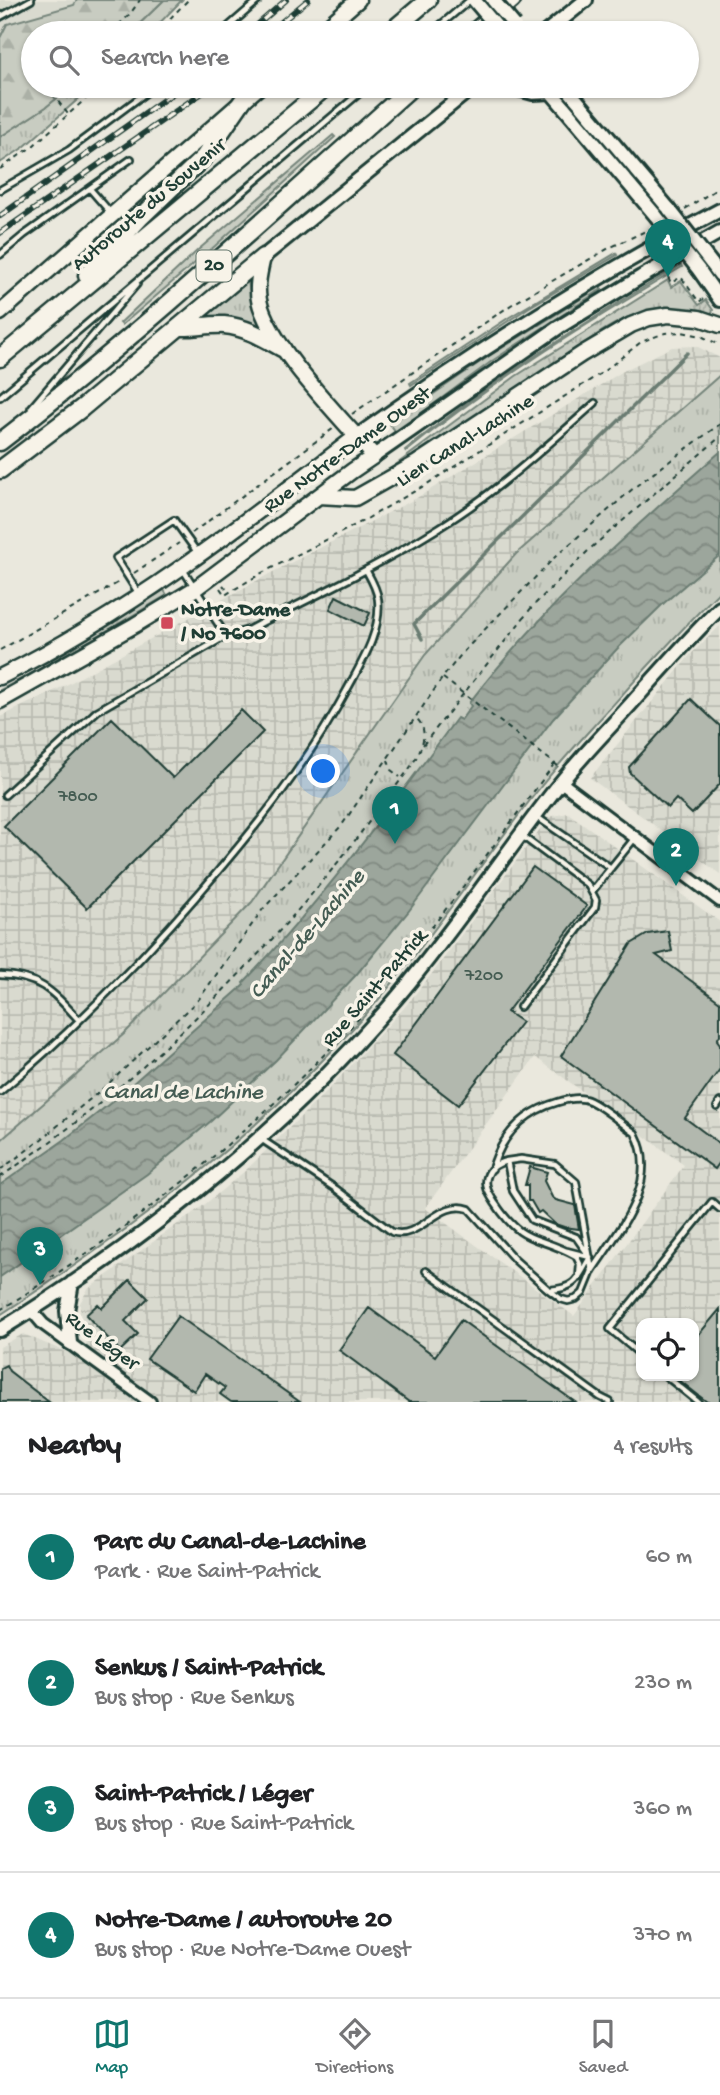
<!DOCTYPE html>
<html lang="en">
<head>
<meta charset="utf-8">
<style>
  :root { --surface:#fff; --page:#f6f6f6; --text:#202124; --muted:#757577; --line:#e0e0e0; --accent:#0f766e }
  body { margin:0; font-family:"Gochi Hand",sans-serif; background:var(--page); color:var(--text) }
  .controls { position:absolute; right:21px; bottom:21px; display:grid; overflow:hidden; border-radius:14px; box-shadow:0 2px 5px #0004 }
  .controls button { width:63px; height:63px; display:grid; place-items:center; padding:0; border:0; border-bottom:2px solid var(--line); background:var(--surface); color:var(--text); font:35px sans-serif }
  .you { position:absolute; left:324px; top:772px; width:24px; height:24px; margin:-18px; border:5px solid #fff; border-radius:50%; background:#1a73e8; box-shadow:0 0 0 10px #1a73e833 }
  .badge { display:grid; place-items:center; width:46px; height:46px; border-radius:50%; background:var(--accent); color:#fff; font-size:23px; font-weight:700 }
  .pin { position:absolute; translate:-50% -58px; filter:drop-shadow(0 2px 4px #0008) }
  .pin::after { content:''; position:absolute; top:37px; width:24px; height:21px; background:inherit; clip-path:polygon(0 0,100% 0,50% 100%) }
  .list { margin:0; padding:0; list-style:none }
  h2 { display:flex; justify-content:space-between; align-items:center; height:91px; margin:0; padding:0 28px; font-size:30px }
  h2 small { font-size:23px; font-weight:400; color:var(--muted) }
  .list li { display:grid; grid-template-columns:46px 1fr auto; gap:21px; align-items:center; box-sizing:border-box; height:126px; padding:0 28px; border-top:2px solid var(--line) }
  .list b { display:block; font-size:26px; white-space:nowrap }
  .list p { margin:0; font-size:23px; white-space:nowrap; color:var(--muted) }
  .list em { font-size:23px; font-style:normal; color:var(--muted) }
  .icon { flex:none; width:38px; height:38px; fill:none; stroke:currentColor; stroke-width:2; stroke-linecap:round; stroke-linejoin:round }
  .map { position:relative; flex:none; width:720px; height:1402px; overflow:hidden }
  .search { position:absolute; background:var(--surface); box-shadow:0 2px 5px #0004; left:21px; right:21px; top:21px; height:77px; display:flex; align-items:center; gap:18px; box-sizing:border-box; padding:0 24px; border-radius:38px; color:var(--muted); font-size:26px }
  .sheet { height:595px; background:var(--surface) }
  nav { display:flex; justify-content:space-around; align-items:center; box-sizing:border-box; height:98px; border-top:2px solid var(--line); background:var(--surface); font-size:19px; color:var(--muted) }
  nav a { display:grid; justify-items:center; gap:4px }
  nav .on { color:var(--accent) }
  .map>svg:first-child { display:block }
  .built { fill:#d9dacf }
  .industrial { fill:url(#industrial-grid); fill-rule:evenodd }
  .grass { fill:url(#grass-tufts); stroke:#74847a; stroke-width:2 }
  .forest { fill:url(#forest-firs); stroke:#74847a; stroke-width:2 }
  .water { fill:url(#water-waves); stroke:#6a7c72; stroke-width:2 }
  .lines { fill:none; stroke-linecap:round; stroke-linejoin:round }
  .stream { stroke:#6a7c72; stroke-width:3.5 }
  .building { fill:#b2b8ae; stroke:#1f3d34; stroke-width:2 }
  .service-casing { stroke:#1f3d34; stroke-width:10 }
  .tertiary-casing { stroke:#1f3d34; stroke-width:16 }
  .secondary-casing { stroke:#1f3d34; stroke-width:18 }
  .primary-casing { stroke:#1f3d34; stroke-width:19 }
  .motorway-casing { stroke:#1f3d34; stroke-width:21 }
  .path { stroke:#1f3d34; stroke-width:2; stroke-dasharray:5 5; stroke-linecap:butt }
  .service { stroke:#f7f3e8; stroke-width:4.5 }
  .tertiary { stroke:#f7f3e8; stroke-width:10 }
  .secondary { stroke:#f7f3e8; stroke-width:12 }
  .primary { stroke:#f7f3e8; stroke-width:14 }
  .motorway { stroke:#f7f3e8; stroke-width:16 }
  .rail-casing { stroke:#1f3d34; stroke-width:6 }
  .rail { stroke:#f7f3e8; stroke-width:3.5; stroke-dasharray:10; stroke-linecap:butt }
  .secondary-bridge-casing { stroke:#1f3d34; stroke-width:18; stroke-linecap:butt }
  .secondary-bridge { stroke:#f7f3e8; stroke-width:12 }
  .poi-dot { fill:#d1495b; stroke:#f7f3e8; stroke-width:2.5 }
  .labels { text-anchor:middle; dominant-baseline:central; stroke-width:7; stroke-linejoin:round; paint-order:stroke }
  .number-label { font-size:18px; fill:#445c52 }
  .shield { fill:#f7f3e8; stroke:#60746a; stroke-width:2 }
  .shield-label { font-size:19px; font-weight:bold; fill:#1f3d34 }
  .street-label { font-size:21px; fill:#1f3d34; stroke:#f7f3e8 }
  .poi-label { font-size:21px; font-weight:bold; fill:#1f3d34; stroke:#f7f3e8; text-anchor:start }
  .water-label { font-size:23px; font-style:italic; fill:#445c53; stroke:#f7f3e8 }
</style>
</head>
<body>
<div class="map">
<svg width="720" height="1402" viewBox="0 0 720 1402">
  <defs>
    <pattern id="industrial-grid" width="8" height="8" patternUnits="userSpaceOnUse" patternTransform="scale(1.75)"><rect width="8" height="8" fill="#d9dacf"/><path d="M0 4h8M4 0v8" fill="none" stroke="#babcb2"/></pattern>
    <pattern id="grass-tufts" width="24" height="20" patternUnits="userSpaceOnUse" patternTransform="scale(1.75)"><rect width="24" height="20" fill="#c8ccc1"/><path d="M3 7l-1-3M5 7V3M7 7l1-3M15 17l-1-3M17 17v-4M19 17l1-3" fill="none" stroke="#abb0a6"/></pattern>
    <pattern id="forest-firs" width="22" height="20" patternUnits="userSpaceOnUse" patternTransform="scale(1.75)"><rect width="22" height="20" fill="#c8ccc1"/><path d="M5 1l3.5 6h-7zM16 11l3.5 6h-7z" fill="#abb0a6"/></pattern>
    <pattern id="water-waves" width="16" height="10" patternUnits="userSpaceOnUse" patternTransform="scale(1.75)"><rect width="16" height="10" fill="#9ca69c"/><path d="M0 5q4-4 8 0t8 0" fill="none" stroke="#7f8880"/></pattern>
  </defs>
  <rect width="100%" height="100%" fill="#eae8dd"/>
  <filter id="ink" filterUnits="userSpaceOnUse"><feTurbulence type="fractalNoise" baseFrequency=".0143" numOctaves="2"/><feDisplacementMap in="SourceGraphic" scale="14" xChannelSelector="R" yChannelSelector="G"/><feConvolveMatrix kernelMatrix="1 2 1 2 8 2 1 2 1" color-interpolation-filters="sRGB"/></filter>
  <g filter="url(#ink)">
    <path class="built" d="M0 0H77L74 5 0 38Z"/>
    <path class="industrial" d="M696 346 720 358V375L516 554 425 655 252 902 124 1034 0 1141V717L68 684 271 573 415 499 625 370 672 347Z
      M720 626V874L590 778 691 654Z
      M568 813 720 922V1402H0V1347L23 1334 80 1358 89 1337 80 1313V1303L88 1289 204 1205 245 1171 328 1090 404 1008 438 966 549 817ZM535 1057 684 1165 574 1316 425 1208ZM641 1323H694V1376H641Z"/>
    <path class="grass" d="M164 0H182L150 33H130Z
      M72 86H93L24 147 0 163V137L46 107Z
      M333 135 335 137 215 246 122 325 120 323 198 250Z
      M616 253 617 255 528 308 411 385 410 383 508 318Z
      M681 265 682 267C587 323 492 382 406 452L405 450C492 381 585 322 681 265Z
      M248 280 252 307 263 329 201 320Z
      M668 280 671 287 681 281 699 305 706 300 713 310 711 314C687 306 661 306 637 314 608 324 580 347 554 364 500 400 447 438 392 471L390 469 516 376Z
      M600 287 602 289 492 361 396 432 390 424 489 356Z
      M720 375V591C682 628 647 667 611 707 585 735 558 764 535 794 478 867 428 944 367 1013 257 1136 138 1226 0 1315V1141L124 1034 252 902 425 655 516 554Z
      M164 590 167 595 0 694V690L36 671Z"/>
    <path class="forest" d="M77 0H164L130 33H33V86H72L46 107 0 137V38L7 24 74 5Z"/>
    <path class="water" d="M720 452V555L664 603 617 649 553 719 408 912 356 975 276 1060 211 1121 147 1174 0 1277V1185L64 1140 113 1101 244 985 243 983C322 900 389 810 457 718L461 720 471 706 469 703C545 605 628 533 720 452Z"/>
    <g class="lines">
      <path class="stream" d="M422 639 414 624 687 353"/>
    </g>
    <path class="building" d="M336 596 370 613 364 626 330 609Z
      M691 699 720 726V784L692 814 676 799 668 808 630 773 629 767Z
      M241 710 263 732 87 908 4 826 112 718 173 778Z
      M533 867 587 906 507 1012 522 1022 458 1105 393 1055Z
      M668 931 672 951 656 955 720 1002V1035L717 1040 720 1044V1069L685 1118 720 1144V1162L715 1169 561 1056 631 944 648 934Z
      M530 1167 547 1172 544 1181 552 1197 556 1200 575 1205 579 1229 564 1227 555 1224 541 1211 538 1213 531 1201H528V1185H525Z
      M130 1280 148 1298 125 1321 138 1334 120 1351 86 1315 98 1304 102 1308Z
      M369 1308 435 1356 461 1320 575 1402H409L339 1350Z
      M720 1309V1402H707L674 1376H694V1340Z
      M178 1316 244 1362 300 1402H231L220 1394 225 1388 205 1374 194 1391 147 1359Z
      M6 1365 9 1371 49 1402H0V1368Z"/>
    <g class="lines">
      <defs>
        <path id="service" d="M0 17 31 0
          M221 33 259 0
          M431 33 470 0
          M90 189 110 212
          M0 190 69 150 155 86
          M0 255 24 235 131 159
          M0 397 368 86
          M31 408 137 284
          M139 594 116 558 174 520 197 552
          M226 636 248 630 263 622C322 593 381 564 437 529 494 494 545 448 595 403
          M5 795 97 711 226 636 182 568
          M537 817 611 868
          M593 890 634 839
          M0 975C40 976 53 992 79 1020
          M520 1007 595 907 596 900 588 885 522 836
          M0 1092C73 1031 140 962 202 890 258 825 307 764 348 688 362 662 382 630 378 599 377 589 371 579 366 570
          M717 1107 720 1102
          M261 1139 336 1189 392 1232C420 1241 439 1198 469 1209L515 1260 549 1290 561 1299 568 1301 576 1299 583 1293 592 1271 576 1182 555 1164 521 1159 507 1161
          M492 1169C502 1135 523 1112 558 1102 568 1099 580 1096 590 1101 606 1109 621 1123 635 1133 661 1183 618 1231 592 1271
          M567 1251 590 1257 576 1237 532 1220 513 1191 507 1161C497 1163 490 1167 487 1177 484 1187 490 1195 495 1203 524 1247 537 1234 576 1256L580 1264 579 1278
          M426 1271 600 1397 610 1402
          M550 1290C577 1288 578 1278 590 1257
          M641 1355 610 1329 712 1202 720 1209
          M666 1376 698 1402"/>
        <path id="tertiary" d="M561 782 720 901
          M31 1310 43 1324 150 1402"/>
        <path id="secondary" d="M545 33 586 0
          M474 86 515 88 533 93 551 92
          M546 86 656 216
          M565 86 669 209
          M263 257 474 86
          M711 263 720 275
          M699 270 720 300
          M357 436C474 353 593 277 720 210
          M374 456 559 327 641 277 720 232
          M0 1330C149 1238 286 1129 399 995 453 931 499 862 550 796 574 764 603 735 630 705 660 672 688 639 720 608
          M70 1343 67 1311 72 1283"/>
        <path id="primary" d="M320 33 358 0
          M0 313 260 86
          M319 496 355 498 417 463 582 354 631 325 649 318 668 315 699 318 720 325
          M0 677C129 613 243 524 357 436
          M0 701 135 625 196 588 352 471 374 456C343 420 268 345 259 300 256 286 260 271 263 257"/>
        <path id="motorway" d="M389 33 428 0
          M473 33 512 0
          M87 275 140 218 204 157 243 100
          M179 327C194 328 209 324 224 325 246 327 264 338 282 348
          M0 358 327 86
          M0 442C144 331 277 207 413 86
          M0 470 82 408 263 257"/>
      </defs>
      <use href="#service" class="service-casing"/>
      <use href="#tertiary" class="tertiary-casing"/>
      <use href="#secondary" class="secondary-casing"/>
      <use href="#primary" class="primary-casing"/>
      <use href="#motorway" class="motorway-casing"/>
      <path class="path" d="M100 33C120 28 129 16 140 0
        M156 33 188 0
        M46 86 68 114
        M0 169 33 146 100 86
        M685 209 720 187
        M668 277 671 283 681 277 699 302 703 299
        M352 414 511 305 609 248 650 229
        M192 533 334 428
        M134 573 179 543
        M223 585 229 592
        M220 588 225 595 260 574 365 520 427 484 603 372 641 342 665 333 682 332 701 336 720 345
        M0 650 121 581
        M443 678 558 766
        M423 745 532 607 591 548 720 437
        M388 760 391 770 400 777
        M0 1170 38 1142 106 1086 199 999 263 909 342 825 443 677 464 651 556 556 636 486 720 424
        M0 1177C54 1141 106 1100 155 1056 238 980 317 895 382 804 395 786 414 767 421 747 425 736 425 726 416 718
        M0 1310C133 1228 255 1131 361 1016 370 1005 378 993 387 982 447 912 499 837 555 763"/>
      <use href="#service" class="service"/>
      <use href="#tertiary" class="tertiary"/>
      <use href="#secondary" class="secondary"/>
      <use href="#primary" class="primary"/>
      <use href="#motorway" class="motorway"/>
      <defs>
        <path id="rail" d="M248 33 286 0
          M268 33 308 0
          M0 216 183 86
          M0 233 212 86"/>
      </defs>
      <use href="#rail" class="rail-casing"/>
      <use href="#rail" class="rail"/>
      <defs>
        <path id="secondary-bridge" d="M474 0 502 33
          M493 0 515 26
          M669 209 711 263
          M656 216 699 270"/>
      </defs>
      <use href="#secondary-bridge" class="secondary-bridge-casing"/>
      <use href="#secondary-bridge" class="secondary-bridge"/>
    </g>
  </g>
  <rect class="poi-dot" x="160" y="616" width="14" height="14" rx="3.5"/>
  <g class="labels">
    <g class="number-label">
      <text x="78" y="797">7800</text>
      <text x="484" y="976">7200</text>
    </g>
    <rect class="shield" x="196.5" y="250.5" width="35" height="31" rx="5"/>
    <g class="shield-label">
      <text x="214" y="266">20</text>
    </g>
    <g class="street-label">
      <text transform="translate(150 206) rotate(-40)">Autoroute du Souvenir</text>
      <text transform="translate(466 442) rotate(-32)">Lien Canal-Lachine</text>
      <text transform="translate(348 451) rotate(-36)">Rue Notre-Dame Ouest</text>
      <text transform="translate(376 989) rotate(-49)">Rue Saint-Patrick</text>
      <text transform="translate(101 1342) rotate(36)">Rue Léger</text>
    </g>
    <g class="poi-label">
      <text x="181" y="611">Notre-Dame<tspan x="181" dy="24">/ No 7600</tspan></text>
    </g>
    <g class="water-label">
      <text transform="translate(308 935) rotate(-49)">Canal-de-Lachine</text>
      <text x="183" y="1093">Canal de Lachine</text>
    </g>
  </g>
</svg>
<div class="controls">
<button><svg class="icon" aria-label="locate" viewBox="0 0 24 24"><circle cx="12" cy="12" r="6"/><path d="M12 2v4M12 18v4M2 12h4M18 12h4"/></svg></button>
</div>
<div class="you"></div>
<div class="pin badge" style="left:395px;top:844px">1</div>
<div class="pin badge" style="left:676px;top:886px">2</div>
<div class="pin badge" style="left:40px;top:1285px">3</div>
<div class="pin badge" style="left:668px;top:277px">4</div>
<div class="search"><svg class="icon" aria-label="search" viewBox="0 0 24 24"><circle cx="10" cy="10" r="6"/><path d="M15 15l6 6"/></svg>Search here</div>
</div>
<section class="sheet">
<h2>Nearby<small>4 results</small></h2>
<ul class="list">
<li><span class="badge">1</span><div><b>Parc du Canal-de-Lachine</b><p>Park · Rue Saint-Patrick</p></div><em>60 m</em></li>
<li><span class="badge">2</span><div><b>Senkus / Saint-Patrick</b><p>Bus stop · Rue Senkus</p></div><em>230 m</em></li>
<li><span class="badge">3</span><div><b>Saint-Patrick / Léger</b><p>Bus stop · Rue Saint-Patrick</p></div><em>360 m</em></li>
<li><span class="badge">4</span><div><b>Notre-Dame / autoroute 20</b><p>Bus stop · Rue Notre-Dame Ouest</p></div><em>370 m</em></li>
</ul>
</section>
<nav>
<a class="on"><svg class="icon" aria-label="map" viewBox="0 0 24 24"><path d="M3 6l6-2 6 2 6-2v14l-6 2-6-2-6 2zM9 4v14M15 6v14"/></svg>Map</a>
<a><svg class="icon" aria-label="directions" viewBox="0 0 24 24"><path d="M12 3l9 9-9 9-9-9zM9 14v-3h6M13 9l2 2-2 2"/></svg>Directions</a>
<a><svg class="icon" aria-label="saved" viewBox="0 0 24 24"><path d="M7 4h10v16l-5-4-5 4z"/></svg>Saved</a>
</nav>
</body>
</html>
